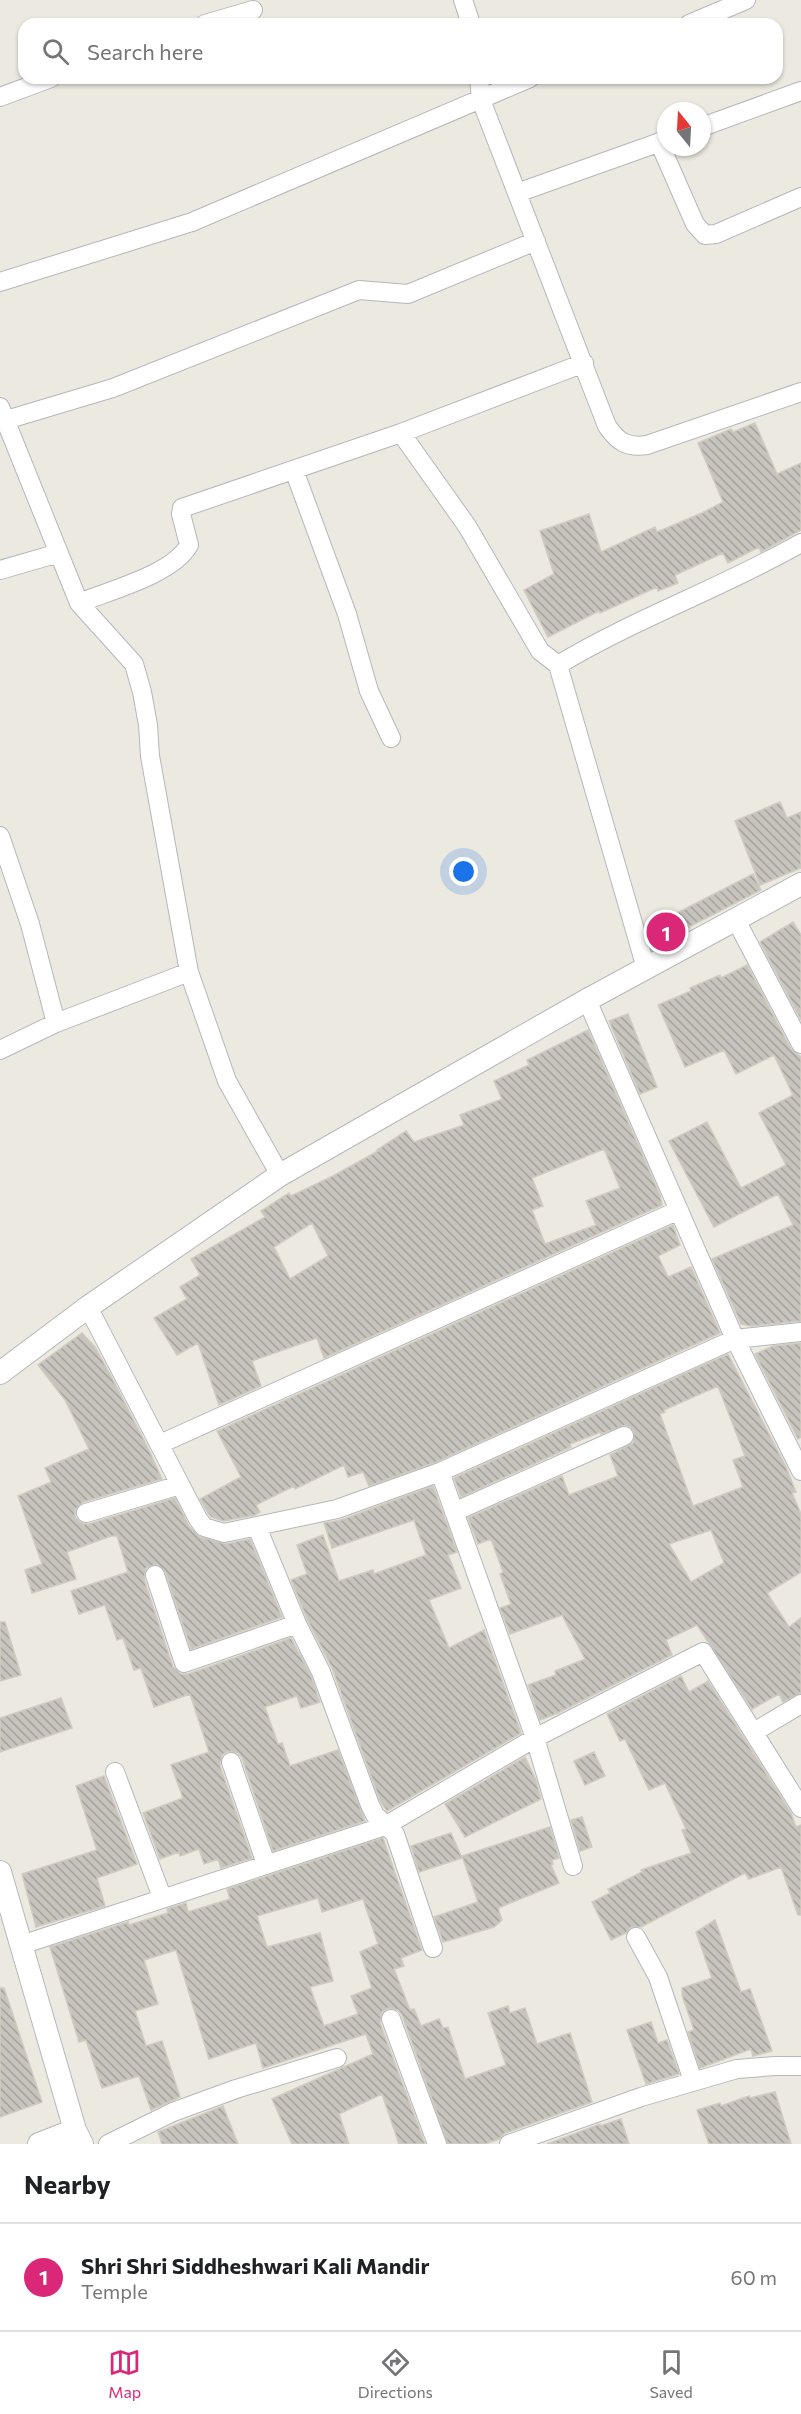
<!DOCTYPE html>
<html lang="en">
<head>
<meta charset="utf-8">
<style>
  :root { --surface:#fff; --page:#f2f2f2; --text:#202124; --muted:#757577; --line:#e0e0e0; --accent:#db2777 }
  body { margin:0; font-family:Commissioner,sans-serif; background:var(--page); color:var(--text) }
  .compass { position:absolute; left:657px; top:102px; width:54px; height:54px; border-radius:50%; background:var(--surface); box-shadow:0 2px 4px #0004; rotate:342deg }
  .you { position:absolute; left:464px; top:872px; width:21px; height:21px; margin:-15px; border:4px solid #fff; border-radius:50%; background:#1a73e8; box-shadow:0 0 0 9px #1a73e833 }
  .badge { display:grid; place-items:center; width:39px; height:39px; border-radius:50%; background:var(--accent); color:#fff; font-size:20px; font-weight:700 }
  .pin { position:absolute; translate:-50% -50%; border:3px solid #fff; box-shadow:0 2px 6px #0006 }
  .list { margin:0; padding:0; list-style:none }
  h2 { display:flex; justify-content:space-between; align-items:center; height:78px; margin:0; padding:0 24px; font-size:26px }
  h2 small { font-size:20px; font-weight:400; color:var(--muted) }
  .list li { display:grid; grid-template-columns:39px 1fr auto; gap:18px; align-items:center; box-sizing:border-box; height:108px; padding:0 24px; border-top:2px solid var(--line) }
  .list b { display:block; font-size:22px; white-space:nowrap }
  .list p { margin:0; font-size:20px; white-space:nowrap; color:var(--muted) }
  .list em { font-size:20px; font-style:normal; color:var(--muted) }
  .icon { flex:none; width:33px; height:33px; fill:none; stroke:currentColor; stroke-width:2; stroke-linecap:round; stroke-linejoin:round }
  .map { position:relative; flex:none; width:801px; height:2144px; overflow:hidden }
  .search { position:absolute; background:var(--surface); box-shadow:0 2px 4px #0004; left:18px; right:18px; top:18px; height:66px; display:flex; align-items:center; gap:15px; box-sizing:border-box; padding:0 21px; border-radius:18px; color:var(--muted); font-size:22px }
  .sheet { height:186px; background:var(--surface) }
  nav { display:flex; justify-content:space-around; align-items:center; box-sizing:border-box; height:84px; border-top:2px solid var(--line); background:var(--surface); font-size:16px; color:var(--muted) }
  nav a { display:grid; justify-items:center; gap:3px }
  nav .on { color:var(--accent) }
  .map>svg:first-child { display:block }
  .building { fill:url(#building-back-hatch); stroke:#d1cbbf; stroke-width:1.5; fill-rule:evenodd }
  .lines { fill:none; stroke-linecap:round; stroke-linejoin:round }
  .minor-casing { stroke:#b4b7bb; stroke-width:20 }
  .tertiary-casing { stroke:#b4b7bb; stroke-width:24 }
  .minor { stroke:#fff; stroke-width:18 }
  .tertiary { stroke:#fff; stroke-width:22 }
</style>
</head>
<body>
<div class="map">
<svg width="801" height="2144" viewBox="0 0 801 2144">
  <defs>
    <pattern id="building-back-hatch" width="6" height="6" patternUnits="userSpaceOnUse" patternTransform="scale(1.5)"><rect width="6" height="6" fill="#c7c4be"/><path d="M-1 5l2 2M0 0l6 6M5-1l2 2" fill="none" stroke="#a5a29e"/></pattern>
  </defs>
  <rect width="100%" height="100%" fill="#ece9e1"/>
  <path class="building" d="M755 423 777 474 801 463V530L761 552 759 547 728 563 723 553 675 575 678 583 658 591 657 587 600 613 599 611 548 637 524 590 554 574 540 531 589 514 601 552 655 527 657 532 702 513 723 502 698 443 731 429 733 432Z
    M780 802 787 818 801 812V868L760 885 735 821Z
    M753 874 761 890 681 931 673 915Z
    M793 922 801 935V1020L760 942Z
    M747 965 791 1049 801 1057V1321L751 1326 741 1324 712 1259 793 1225 778 1194 714 1227 669 1141 707 1122 741 1188 786 1165 759 1113 793 1095 774 1055 736 1074 724 1050 685 1067 658 1005 691 991 690 988 720 975 721 978Z
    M628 1014 657 1087 640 1094 609 1021Z
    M588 1030 660 1195 662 1205 324 1358 317 1338 252 1361 261 1386 219 1405 198 1343 177 1355 154 1318 187 1299 180 1287 200 1275 191 1259 265 1217 261 1211 289 1193 291 1196 333 1176 378 1151 377 1150 406 1131 414 1142 464 1125 460 1115 502 1099 494 1081 529 1065 527 1060ZM604 1149 620 1188 586 1201 596 1225 545 1244 532 1210 543 1206 532 1178ZM312 1223 328 1256 290 1279 274 1247Z
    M673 1225 680 1245 658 1256 668 1277 691 1267 720 1333 436 1462 369 1486 363 1472 348 1477 344 1465 295 1489 294 1486 256 1505 260 1512 255 1515 224 1521 211 1517 208 1513 200 1499 241 1477 217 1431Z
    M82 1333 95 1347 110 1374 148 1448 162 1479 83 1502 75 1510V1517L83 1524H89L175 1498 189 1526 200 1537 226 1544 250 1539 282 1617 191 1649 165 1571 157 1564 146 1568 144 1579 173 1667 181 1674H188L291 1638 311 1676 320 1702 301 1708 297 1696 265 1707 278 1744 282 1743 290 1766 338 1750 365 1821 273 1851 242 1758 238 1753 228 1751 222 1755 220 1766 252 1858 221 1868 218 1859 204 1864 199 1849 180 1856 179 1852 160 1859 143 1813 183 1798 171 1765 209 1752 190 1694 154 1707 141 1668 134 1670 123 1638 117 1640 105 1605 79 1614 71 1591 128 1572 117 1536H111L67 1552 76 1579 32 1593 25 1570 42 1564 18 1496 51 1482 45 1468 89 1449 65 1400 38 1365Z
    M801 1343V1437L798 1439 755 1354 773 1346Z
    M728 1354 786 1467 796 1492 792 1493 801 1514V1572L767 1593 789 1627 801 1618V1693L783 1702 779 1694 752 1709 697 1625 666 1640 672 1655 558 1713 540 1720 528 1685 556 1675 555 1671 585 1659 562 1615 510 1634 500 1608 511 1604 500 1574 503 1572 491 1539 478 1544 468 1518 562 1476 569 1495 618 1476 610 1455 633 1443 634 1432 630 1427 625 1425 601 1434V1432L570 1444 571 1447 461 1497 454 1478ZM718 1386 745 1456 733 1460 743 1487 693 1506 660 1414 665 1412 664 1410ZM711 1530 724 1563 691 1582 669 1544Z
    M433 1486 457 1552 448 1555 461 1588 429 1600 449 1648 484 1630 521 1733 387 1811 380 1801 332 1668 307 1619 291 1580 307 1574 297 1545 323 1535 339 1581 373 1570 374 1574 426 1555 414 1520 332 1548 324 1523 341 1520Z
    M0 1622H5L21 1675 0 1681Z
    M681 1676 689 1692 708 1681 791 1813 796 1827 801 1825V1915H798L781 1867 749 1879 745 1873 641 1927H631L626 1933 611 1940 592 1902 610 1893 608 1889 642 1872 641 1870 691 1853 682 1830 686 1829 665 1783 649 1790 625 1739 620 1741 607 1714Z
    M61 1698 72 1728 0 1752V1718Z
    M594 1752 605 1776 585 1785 574 1761Z
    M525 1757 536 1780 541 1799 465 1837 445 1804Z
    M104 1776 137 1864 97 1878 105 1906 36 1927 22 1874 97 1850 76 1786Z
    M582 1817 592 1847 580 1851 571 1820Z
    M550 1827 559 1858 552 1860 553 1864 551 1865 559 1883 498 1908 502 1920 494 1927 443 1942 434 1917 478 1902 462 1856Z
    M451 1833 462 1858 419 1872 411 1846Z
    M383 1838 422 1950 401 1958 404 1966 394 1969 410 2010 414 2009 421 2026 439 2019 443 2028 448 2027 465 2079 506 2065 488 2013 508 2006 510 2013 525 2008 537 2044 570 2033 592 2102 505 2133 499 2139 485 2144H448L402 2015 398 2010 388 2008 382 2012 380 2023 425 2144H399L382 2094 339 2114 349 2144H292L272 2099 373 2054 366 2034 263 2068 256 2043 209 2059 176 1950 144 1960 158 2004 135 2011 146 2046 162 2041 180 2097 151 2110 139 2076 102 2088 86 2040 79 2042 50 1947 128 1922 129 1925 168 1913 167 1909 186 1903 188 1912 230 1899 227 1889ZM318 1898 322 1912 363 1899 378 1944 360 1952 372 1988 351 1996 358 2014 324 2026 310 1987 333 1981 320 1933 267 1947 257 1916Z
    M715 1920 741 1992 750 1989 772 2051 753 2056 751 2049 700 2068 688 2032 694 2030 682 1995V1988L712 1978 696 1932Z
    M0 1988H4L42 2102 0 2117Z
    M651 2022 658 2043 667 2040 679 2074 646 2084 627 2030Z
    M775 2092 791 2144H709L697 2110 720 2103 721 2106 749 2096 750 2098Z
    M223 2106 238 2144H162L158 2132Z
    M621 2119 629 2144H547L600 2124V2126Z"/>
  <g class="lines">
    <defs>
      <path id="minor" d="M463 0 471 24
        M205 24 253 10
        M689 24 746 0
        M479 78 481 100 607 426C618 442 627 448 647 445L801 392
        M0 97 51 78
        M702 127 801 91
        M659 142 695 224 705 235 716 234 801 197
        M517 193 666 140
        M0 282 192 222 530 78
        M0 407 79 603 134 664 142 692 148 725 150 756 189 972 227 1081 280 1175
        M6 420 113 388 359 290 408 294 536 241
        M401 433 467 526 540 651 558 665 646 968
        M294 470 347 614 369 691 391 738
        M0 570 59 553
        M79 603C111 590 173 574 189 545L181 514 182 508 401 433 584 363
        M558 665C636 618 722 588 801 543
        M0 836 30 924 56 1023
        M736 920 801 1044
        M587 1000 735 1339 801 1471
        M0 1050 56 1023 189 972
        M88 1307 198 1519 204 1527 224 1533 337 1509 440 1472 735 1339 801 1332
        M160 1444 679 1210
        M440 1472 535 1738 573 1866
        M454 1512 624 1436
        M86 1513 180 1485
        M257 1527 297 1624 321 1672 370 1805 375 1815 395 1834 433 1948
        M155 1575 184 1663 297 1624
        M754 1732 801 1704
        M231 1762 266 1864
        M115 1772 162 1897
        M636 1937 658 1977 693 2081
        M21 1945 385 1826 535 1738 703 1652 801 1808
        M391 2019 437 2144
        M108 2144 173 2112 236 2089 337 2058
        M509 2144 641 2097 737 2069 775 2066H801"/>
      <path id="tertiary" d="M0 1373 88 1307 280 1175 587 1000 801 884
        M0 1872 75 2130 82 2144
        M39 2144 75 2130"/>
    </defs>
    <use href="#minor" class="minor-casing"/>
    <use href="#tertiary" class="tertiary-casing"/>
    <use href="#minor" class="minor"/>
    <use href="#tertiary" class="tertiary"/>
  </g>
</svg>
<svg class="compass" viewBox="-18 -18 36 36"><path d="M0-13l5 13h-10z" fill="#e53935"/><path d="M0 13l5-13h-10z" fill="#757577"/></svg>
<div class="you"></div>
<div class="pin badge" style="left:666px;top:932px">1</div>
<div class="search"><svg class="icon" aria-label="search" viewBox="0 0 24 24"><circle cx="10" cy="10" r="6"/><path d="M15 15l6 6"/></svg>Search here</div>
</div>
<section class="sheet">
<h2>Nearby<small></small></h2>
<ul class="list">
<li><span class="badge">1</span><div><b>Shri Shri Siddheshwari Kali Mandir</b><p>Temple</p></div><em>60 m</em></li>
</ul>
</section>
<nav>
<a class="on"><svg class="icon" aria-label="map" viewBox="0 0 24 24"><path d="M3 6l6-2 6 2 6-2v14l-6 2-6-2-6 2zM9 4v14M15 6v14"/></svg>Map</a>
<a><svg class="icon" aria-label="directions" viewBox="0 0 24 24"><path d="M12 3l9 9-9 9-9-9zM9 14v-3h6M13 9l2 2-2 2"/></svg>Directions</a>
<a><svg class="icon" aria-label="saved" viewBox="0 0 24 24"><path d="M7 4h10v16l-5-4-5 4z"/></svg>Saved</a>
</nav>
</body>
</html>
